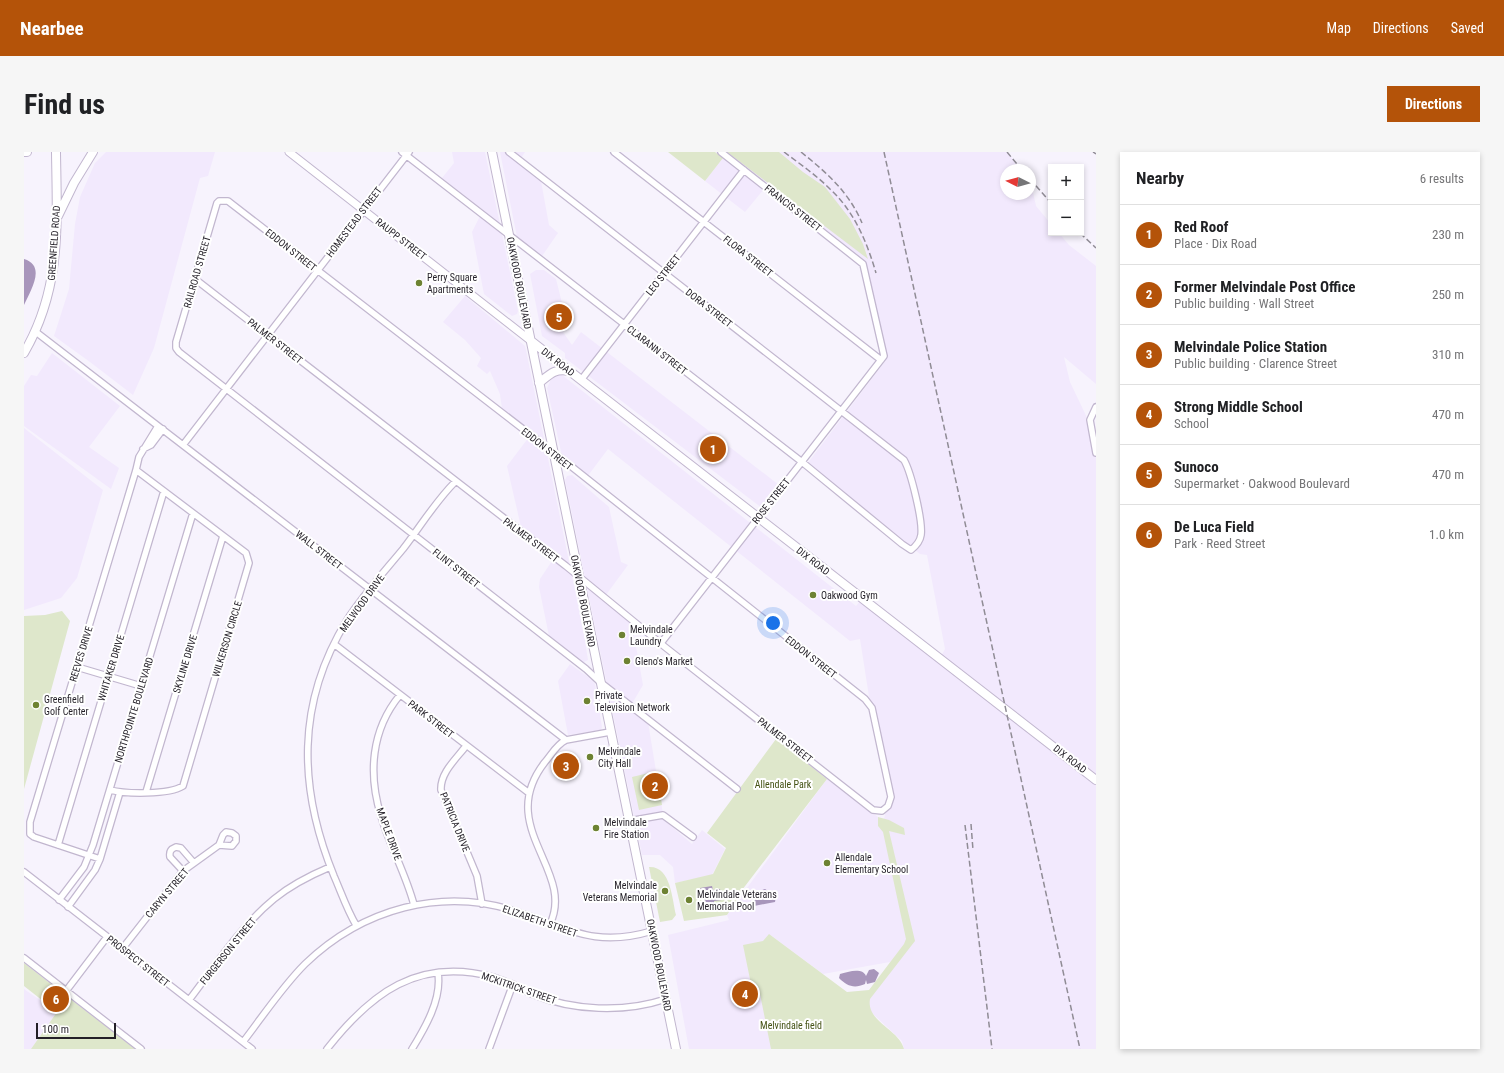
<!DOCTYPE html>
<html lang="en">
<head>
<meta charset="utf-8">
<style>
  :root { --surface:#fff; --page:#f6f6f6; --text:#202124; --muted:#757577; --line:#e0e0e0; --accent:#b45309 }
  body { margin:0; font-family:"Roboto Condensed",sans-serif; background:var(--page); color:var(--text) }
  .controls { position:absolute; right:12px; top:12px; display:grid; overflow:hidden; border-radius:0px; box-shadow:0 2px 6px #0003 }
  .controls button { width:36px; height:36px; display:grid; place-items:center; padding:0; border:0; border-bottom:1px solid var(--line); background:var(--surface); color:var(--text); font:20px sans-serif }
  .compass { position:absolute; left:976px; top:12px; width:36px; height:36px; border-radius:50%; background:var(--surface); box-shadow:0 2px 6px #0003; rotate:276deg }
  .scale { position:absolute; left:12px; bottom:10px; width:80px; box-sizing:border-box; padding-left:4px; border:2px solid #231f27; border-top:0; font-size:11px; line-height:14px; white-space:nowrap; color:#231f27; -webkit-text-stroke:3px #fff; paint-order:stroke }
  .you { position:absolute; left:749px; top:471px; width:14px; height:14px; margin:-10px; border:3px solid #fff; border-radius:50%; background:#1a73e8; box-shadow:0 0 0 6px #1a73e833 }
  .badge { display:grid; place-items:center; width:26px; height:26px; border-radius:50%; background:var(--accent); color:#fff; font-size:13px; font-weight:700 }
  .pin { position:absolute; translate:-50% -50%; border:2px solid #fff; box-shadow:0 1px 4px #0006 }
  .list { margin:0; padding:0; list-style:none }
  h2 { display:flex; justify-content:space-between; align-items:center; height:52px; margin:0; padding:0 16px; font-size:17px }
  h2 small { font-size:13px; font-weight:400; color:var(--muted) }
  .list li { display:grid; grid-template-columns:26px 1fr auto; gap:12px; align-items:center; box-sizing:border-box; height:60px; padding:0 16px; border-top:1px solid var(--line) }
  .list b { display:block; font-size:15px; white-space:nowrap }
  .list p { margin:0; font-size:13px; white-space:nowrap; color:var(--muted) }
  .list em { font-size:13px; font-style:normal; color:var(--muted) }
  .map { position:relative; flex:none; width:1072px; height:897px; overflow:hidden; border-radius:0px }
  header { display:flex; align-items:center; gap:24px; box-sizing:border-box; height:56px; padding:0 20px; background:var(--accent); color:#fff }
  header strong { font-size:19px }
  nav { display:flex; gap:22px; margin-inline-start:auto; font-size:14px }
  .intro { display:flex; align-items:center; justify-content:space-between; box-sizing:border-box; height:96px; padding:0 24px }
  h1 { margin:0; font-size:28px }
  .button { padding:10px 18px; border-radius:0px; background:var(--accent); color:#fff; font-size:14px; font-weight:700 }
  main { display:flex; gap:24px; padding:0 24px }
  aside { flex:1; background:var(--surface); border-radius:0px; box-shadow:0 2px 6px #0003 }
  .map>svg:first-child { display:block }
  .built { fill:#f2e9fd }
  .green { fill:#dee7cb }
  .water { fill:#a896bb }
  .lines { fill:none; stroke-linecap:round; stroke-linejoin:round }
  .minor-casing { stroke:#c2b7cf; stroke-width:8 }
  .tertiary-casing { stroke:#c2b7cf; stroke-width:9 }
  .secondary-casing { stroke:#c2b7cf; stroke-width:10 }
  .minor { stroke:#fff; stroke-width:5.5 }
  .tertiary { stroke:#fff; stroke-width:7 }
  .secondary { stroke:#fff; stroke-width:8 }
  .rail { stroke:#908c95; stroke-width:1.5; stroke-dasharray:6 3; stroke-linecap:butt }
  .poi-dot { fill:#6d8232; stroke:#fff; stroke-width:1.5 }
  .labels { text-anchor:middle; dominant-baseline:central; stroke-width:4; stroke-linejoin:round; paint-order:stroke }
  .street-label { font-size:10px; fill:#231f27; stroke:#fff }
  .poi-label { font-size:10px; fill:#231f27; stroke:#fff; text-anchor:start }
  .park-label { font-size:10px; fill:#445214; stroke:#fff }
</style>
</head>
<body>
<header>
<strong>Nearbee</strong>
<nav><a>Map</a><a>Directions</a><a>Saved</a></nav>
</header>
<div class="intro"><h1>Find us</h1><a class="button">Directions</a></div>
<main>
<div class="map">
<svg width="1072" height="897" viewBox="0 0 1072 897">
  <rect width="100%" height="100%" fill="#f7f3fd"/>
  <path class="built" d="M82 0H191L184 24 176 26 130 196 109 243 66 210 30 184 45 137 51 72 56 45 71 11Z
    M428 0H461L494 159 493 162 488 164 460 142 448 80 459 58 418 26 430 11Z
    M476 0H501L494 11 517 29 525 73 534 81 518 104 493 85Z
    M720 0H983L998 18H982V42H1006V27L1012 54 1027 72V81H1035L1045 93 1072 114V232L1040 205 1046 230 1066 272 1072 301V897H880L878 889 847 860 843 846 866 810 799 822 745 782 835 897H665L644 783 705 768 703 763 803 627 854 665V674L858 678 862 657 866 651 846 551 836 487 826 489 584 297 563 325 538 304 523 236 528 225 533 222 538 223 832 454 838 447 916 506 921 497 903 403 896 402 783 312 862 208 840 113 712 11Z
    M699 6 740 37 721 60 681 29Z
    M512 118H520L532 127 543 171 539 180 548 193 557 180 755 333 738 356 541 206V201L518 184 506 122Z
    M441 144 501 194 502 198 560 483 564 508 558 511 525 484 515 435 516 427 532 403 497 375 483 314 508 281 478 257 476 242 466 219 463 222 453 214 457 206 441 188 419 170Z
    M28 201 96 254 65 295 95 316 87 337 0 274V234L7 223 13 224Z
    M0 276 79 338 53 426 37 446 0 458Z
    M548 323 585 355 597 410 604 413 579 447 608 472 619 533 606 555 624 570 640 668 668 692 678 678 701 697 688 723 651 731 649 715 636 703H618L541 328 543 324Z
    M546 512 567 527 571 532 578 575 577 578 544 583 534 529Z
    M0 837 33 860 7 897H0Z"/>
  <path class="green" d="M644 0H691L699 6 681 29Z
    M703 0H755L779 20 801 35 826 67 839 92 844 107Z
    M38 459 46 469 0 637V464L21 463Z
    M752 587 803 627 715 742 717 743 703 763 660 769 651 731 689 722 702 696 683 681Z
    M633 619 638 653 615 658 608 625Z
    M854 665 865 668 880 676 881 683 865 679 891 789 846 847C842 870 875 877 880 897H747L735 837H728L719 793 739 789 745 782 823 840 845 838 880 792 882 787 859 680 854 674Z
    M625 715C647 714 648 747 652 763L648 768 636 770Z
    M0 811 111 897H7L33 860 0 834Z"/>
  <path class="water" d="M0 107C23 114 6 139 0 153Z
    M688 734 689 738 696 737 698 748 690 749 691 754 680 756 676 736Z
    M741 737 752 744 751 750 730 754 729 752C730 745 735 739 741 737Z
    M850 817 855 821 851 830 843 832 842 828 841 832C830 837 823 834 815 826L816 822C824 820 838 815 842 824L845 818Z"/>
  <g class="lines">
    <defs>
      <path id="minor" d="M378 0 778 310 878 392 887 398C892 394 896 390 897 383 899 369 887 320 880 308L485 0
        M590 0 857 208
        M171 127 542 414 641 495 849 658 858 659 864 654 867 645 848 556 841 547 543 311 204 49H195L193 51 152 190V196L155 200 562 517 576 530 713 637
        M12 180 542 588 586 580
        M557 228 720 18
        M1072 255 1066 268 1072 301
        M159 293 385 0
        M119 297 127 293 139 277
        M637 491 860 204 839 112 697 0
        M310 492 505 641
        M53 515 117 534
        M376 543C347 578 344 622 357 664 366 695 382 722 390 753
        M442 594C432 607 416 621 417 638L453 724 458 752
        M86 638C101 642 145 643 159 634L225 411 222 401 112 318
        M122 640 199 384
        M605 669 639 663 669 685
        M34 693 140 339
        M76 707 10 685 6 682V670L112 318 115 305 134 274
        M159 719 146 705C145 699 147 697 152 695L157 696 170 711
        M0 720 228 897
        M35 748 60 715 69 693 169 361
        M44 755 71 718 76 707 96 640
        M526 772C552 718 470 675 521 610 527 603 533 592 542 588
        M332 773C323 758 317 740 310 724 274 636 272 551 323 468 339 443 360 420 379 397 396 375 411 350 431 330
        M98 797 159 719 195 693 199 683 202 680 208 681 212 684V689L208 694 195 693
        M0 806 117 897
        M42 839 83 785
        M165 848C191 814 216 775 250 747 267 733 287 723 306 715
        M219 890C239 864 258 835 281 812 338 757 418 734 494 760 546 777 571 796 628 779
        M303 897C347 841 394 805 469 825 483 829 495 836 508 842 549 859 600 861 642 847
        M388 897C401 876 418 847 414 821
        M465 897 489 832"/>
      <path id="tertiary" d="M265 0 507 189"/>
      <path id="secondary" d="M0 0H3
        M468 0 652 897
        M34 64 50 31 69 0
        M507 189 1072 628
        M0 201C38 136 33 72 32 0
        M515 231C526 222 531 216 545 219"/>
    </defs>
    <use href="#minor" class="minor-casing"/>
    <use href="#tertiary" class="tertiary-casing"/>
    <use href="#secondary" class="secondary-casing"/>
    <use href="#minor" class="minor"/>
    <use href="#tertiary" class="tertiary"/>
    <use href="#secondary" class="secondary"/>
    <path class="rail" d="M760 0C776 12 792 23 806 37 830 59 843 90 852 121
      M777 0C802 20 825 40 838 71
      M860 0 1056 897
      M983 0 998 18
      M1069 0 1072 2
      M1006 27 1027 51
      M1056 81 1072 96
      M947 672 949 698
      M941 673 968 897"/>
  </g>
  <g class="poi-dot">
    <circle cx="395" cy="131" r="4"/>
    <circle cx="789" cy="443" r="4"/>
    <circle cx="598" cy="483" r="4"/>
    <circle cx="603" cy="509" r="4"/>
    <circle cx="563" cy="549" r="4"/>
    <circle cx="12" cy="553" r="4"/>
    <circle cx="566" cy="605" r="4"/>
    <circle cx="572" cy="676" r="4"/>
    <circle cx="803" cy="711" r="4"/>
    <circle cx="641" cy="739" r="4"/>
    <circle cx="665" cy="748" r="4"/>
  </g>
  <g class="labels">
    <g class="street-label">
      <text transform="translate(769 56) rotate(38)">FRANCIS STREET</text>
      <text transform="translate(330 70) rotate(-53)">HOMESTEAD STREET</text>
      <text transform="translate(377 87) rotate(38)">RAUPP STREET</text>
      <text transform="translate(30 91) rotate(-86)">GREENFIELD ROAD</text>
      <text transform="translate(267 98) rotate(38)">EDDON STREET</text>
      <text transform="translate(724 104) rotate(38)">FLORA STREET</text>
      <text transform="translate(173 120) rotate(-74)">RAILROAD STREET</text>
      <text transform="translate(639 123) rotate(-52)">LEO STREET</text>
      <text transform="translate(495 131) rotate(79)">OAKWOOD BOULEVARD</text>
      <text transform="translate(685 156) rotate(38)">DORA STREET</text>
      <text transform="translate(251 189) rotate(38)">PALMER STREET</text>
      <text transform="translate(633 198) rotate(38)">CLARANN STREET</text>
      <text transform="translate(534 210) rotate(38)">DIX ROAD</text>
      <text transform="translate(523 297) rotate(38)">EDDON STREET</text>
      <text transform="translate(747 349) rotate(-52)">ROSE STREET</text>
      <text transform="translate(507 388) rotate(37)">PALMER STREET</text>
      <text transform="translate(295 398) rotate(38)">WALL STREET</text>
      <text transform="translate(789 409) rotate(38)">DIX ROAD</text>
      <text transform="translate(432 416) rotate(38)">FLINT STREET</text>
      <text transform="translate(559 449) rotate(79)">OAKWOOD BOULEVARD</text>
      <text transform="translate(338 451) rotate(-54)">MELWOOD DRIVE</text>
      <text transform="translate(203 487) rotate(-73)">WILKERSON CIRCLE</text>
      <text transform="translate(57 502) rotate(-73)">REEVES DRIVE</text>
      <text transform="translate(787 505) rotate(38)">EDDON STREET</text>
      <text transform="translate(161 512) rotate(-73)">SKYLINE DRIVE</text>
      <text transform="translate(87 516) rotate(-73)">WHITAKER DRIVE</text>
      <text transform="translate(110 558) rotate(-73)">NORTHPOINTE BOULEVARD</text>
      <text transform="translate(407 567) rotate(38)">PARK STREET</text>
      <text transform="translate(761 588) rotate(38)">PALMER STREET</text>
      <text transform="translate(1046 607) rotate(38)">DIX ROAD</text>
      <text transform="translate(431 670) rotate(68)">PATRICIA DRIVE</text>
      <text transform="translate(365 682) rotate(70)">MAPLE DRIVE</text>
      <text transform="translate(143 741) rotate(-50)">CARYN STREET</text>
      <text transform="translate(516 769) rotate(19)">ELIZABETH STREET</text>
      <text transform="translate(204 799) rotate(-51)">FURGERSON STREET</text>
      <text transform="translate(114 809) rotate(38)">PROSPECT STREET</text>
      <text transform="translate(635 813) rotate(79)">OAKWOOD BOULEVARD</text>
      <text transform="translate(495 836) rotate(19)">MCKITRICK STREET</text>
    </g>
    <g class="poi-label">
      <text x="403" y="125">Perry Square<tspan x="403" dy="12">Apartments</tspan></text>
      <text x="797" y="443">Oakwood Gym</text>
      <text x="606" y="477">Melvindale<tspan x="606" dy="12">Laundry</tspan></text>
      <text x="611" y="509">Gleno's Market</text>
      <text x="571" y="543">Private<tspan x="571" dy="12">Television Network</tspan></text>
      <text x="20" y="547">Greenfield<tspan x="20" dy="12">Golf Center</tspan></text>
      <text x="574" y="599">Melvindale<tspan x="574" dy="12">City Hall</tspan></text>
      <text x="580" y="670">Melvindale<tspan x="580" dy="12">Fire Station</tspan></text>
      <text x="811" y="705">Allendale<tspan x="811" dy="12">Elementary School</tspan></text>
      <text x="633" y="733" text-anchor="end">Melvindale<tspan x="633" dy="12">Veterans Memorial</tspan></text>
      <text x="673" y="742">Melvindale Veterans<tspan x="673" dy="12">Memorial Pool</tspan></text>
    </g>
    <g class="park-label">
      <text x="759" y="632">Allendale Park</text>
      <text x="767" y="873">Melvindale field</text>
    </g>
  </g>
</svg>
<div class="controls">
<button>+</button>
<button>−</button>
</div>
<svg class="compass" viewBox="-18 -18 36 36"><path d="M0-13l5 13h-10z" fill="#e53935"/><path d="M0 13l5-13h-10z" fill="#757577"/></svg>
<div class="scale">100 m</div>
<div class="you"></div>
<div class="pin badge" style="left:689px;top:297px">1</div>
<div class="pin badge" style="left:631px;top:634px">2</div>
<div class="pin badge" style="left:542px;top:614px">3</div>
<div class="pin badge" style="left:721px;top:842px">4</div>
<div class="pin badge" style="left:535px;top:165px">5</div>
<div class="pin badge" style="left:32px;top:847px">6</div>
</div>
<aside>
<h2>Nearby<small>6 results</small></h2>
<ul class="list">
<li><span class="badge">1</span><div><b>Red Roof</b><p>Place · Dix Road</p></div><em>230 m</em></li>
<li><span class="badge">2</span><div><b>Former Melvindale Post Office</b><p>Public building · Wall Street</p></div><em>250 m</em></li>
<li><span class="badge">3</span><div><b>Melvindale Police Station</b><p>Public building · Clarence Street</p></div><em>310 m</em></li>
<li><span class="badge">4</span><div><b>Strong Middle School</b><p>School</p></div><em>470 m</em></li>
<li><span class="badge">5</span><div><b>Sunoco</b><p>Supermarket · Oakwood Boulevard</p></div><em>470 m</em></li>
<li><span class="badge">6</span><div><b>De Luca Field</b><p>Park · Reed Street</p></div><em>1.0 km</em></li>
</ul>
</aside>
</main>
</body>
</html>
